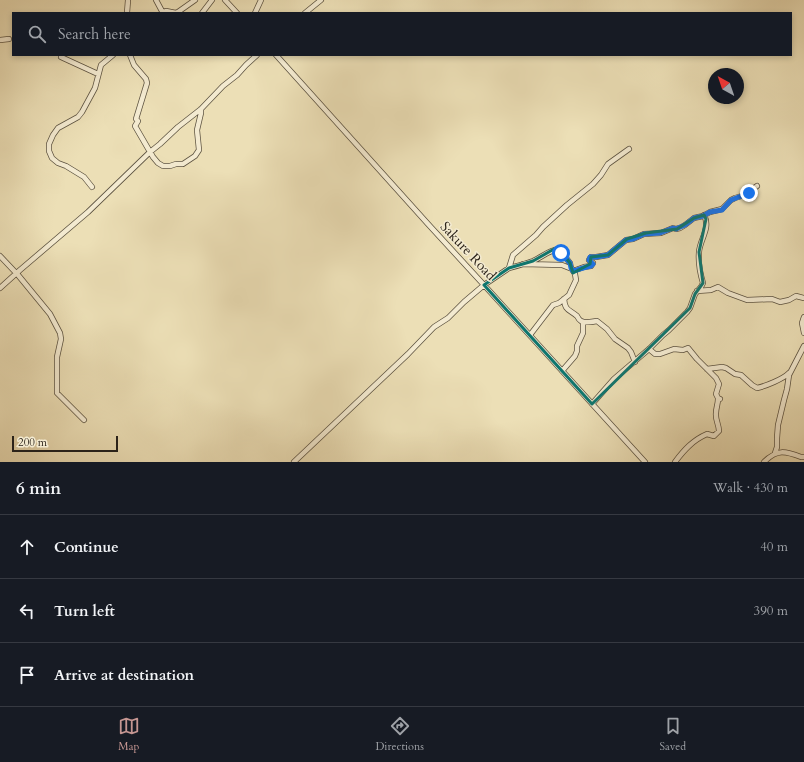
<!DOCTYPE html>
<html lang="en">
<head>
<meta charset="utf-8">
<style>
  :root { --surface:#171b24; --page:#242831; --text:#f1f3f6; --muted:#9ea1a6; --line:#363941; --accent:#c59692 }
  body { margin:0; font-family:Cardo,serif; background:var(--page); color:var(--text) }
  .compass { position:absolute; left:708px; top:68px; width:36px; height:36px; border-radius:50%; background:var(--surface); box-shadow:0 2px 6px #0003; rotate:320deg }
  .scale { position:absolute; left:12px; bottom:10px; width:106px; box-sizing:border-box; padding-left:4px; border:2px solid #2c2319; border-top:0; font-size:11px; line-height:14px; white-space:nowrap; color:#2c2319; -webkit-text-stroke:3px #f3ead0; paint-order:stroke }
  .stop { position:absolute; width:12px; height:12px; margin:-9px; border:3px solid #1a73e8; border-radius:50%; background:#fff }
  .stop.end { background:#1a73e8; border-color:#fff; box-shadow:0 1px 4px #0008 }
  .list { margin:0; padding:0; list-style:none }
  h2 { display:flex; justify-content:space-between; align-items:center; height:52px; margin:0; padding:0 16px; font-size:17px }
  h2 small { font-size:13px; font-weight:400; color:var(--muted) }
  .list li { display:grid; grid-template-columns:26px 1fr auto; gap:12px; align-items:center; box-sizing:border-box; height:64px; padding:0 16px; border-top:1px solid var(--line) }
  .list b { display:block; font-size:15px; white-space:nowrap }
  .list em { font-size:13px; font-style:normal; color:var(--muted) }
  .icon { flex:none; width:22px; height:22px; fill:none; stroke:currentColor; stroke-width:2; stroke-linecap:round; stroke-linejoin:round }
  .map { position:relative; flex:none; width:804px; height:462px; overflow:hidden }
  .search { position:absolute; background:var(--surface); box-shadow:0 2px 6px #0003; left:12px; right:12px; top:12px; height:44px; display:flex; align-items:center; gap:10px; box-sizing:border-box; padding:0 14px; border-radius:0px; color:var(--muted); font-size:15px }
  .sheet { height:244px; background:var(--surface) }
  nav { display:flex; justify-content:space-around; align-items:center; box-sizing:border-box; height:56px; border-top:1px solid var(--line); background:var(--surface); font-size:11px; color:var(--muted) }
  nav a { display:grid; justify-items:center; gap:2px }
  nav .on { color:var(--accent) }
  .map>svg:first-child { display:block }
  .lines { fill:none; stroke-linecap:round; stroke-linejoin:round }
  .minor-casing { stroke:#5c5240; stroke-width:6 }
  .minor { stroke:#f3ead0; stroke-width:4.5 }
  .route { stroke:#1a73e8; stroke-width:5 }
  .marked { fill:none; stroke:#0f766e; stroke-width:3; stroke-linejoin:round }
  .labels { text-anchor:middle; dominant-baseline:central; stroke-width:3; stroke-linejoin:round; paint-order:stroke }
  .street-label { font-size:14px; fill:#2c2319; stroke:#f3ead0 }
</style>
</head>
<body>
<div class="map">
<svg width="804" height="462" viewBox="0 0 804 462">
  <rect width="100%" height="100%" fill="#ecdfb6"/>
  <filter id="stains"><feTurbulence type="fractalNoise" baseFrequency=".005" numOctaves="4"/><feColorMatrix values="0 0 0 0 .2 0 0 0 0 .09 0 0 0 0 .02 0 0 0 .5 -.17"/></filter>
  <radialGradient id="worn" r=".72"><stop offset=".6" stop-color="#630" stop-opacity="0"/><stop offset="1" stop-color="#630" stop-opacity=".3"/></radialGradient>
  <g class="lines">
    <defs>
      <path id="minor" d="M156 0 163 13
        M225 0 237 13
        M127 13 128 0
        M162 13 166 11 176 13 178 12 195 0
        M202 13 212 0
        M255 13 261 0
        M305 13 321 0
        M0 40 9 39
        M130 55 134 65 146 79 147 83 136 119 138 121 135 126 153 157 158 163 163 166H170L176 164H183L195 156 199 150 197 130 201 113V109
        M276 55 428 224 484 285 645 462
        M61 57 98 74
        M92 187 84 177 66 166 58 163 52 158 49 151V144L53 135 58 128 78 117 82 112 95 88 101 65 113 55
        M0 256 18 275 50 314 60 333 61 339 57 357V393L84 420
        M523 264 562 265 572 269 575 274 576 280 569 295 559 303 553 305 530 335
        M509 268C517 266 525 264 533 261 542 257 549 250 559 249L570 263 571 268
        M573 271 584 267 591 266 593 263 589 260 591 257H596L608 255 626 240 633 239 644 234 661 233 673 228 676 229 680 228 685 225 694 218 703 216 710 212 722 209 731 200 735 198 745 195 757 186
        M0 288 20 270 88 212 150 152 160 144 178 127 201 109 223 86 237 75 246 65 257 55
        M697 291 711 290 718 287 728 293 747 300 772 299 780 302 789 300 796 296 804 298
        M564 299C565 311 569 309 577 316 578 318 579 320 581 321 585 323 592 322 597 321L607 329 615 339 628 348 631 352 635 362
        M804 317 802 323 804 333
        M649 349 655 354H660L674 349 683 350 688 348 697 359 716 378 719 384 716 394 718 398 720 399H718C718 404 716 408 716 413 715 419 719 425 719 431L714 436 707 434C693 440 684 450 675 462
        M707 369 722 367 726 368 735 374 741 375 752 385 757 388C766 386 783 379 789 373
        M562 371 575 356 577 351V346L583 333V322
        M592 404 614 379 649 349 663 335 669 330 687 312 690 308 695 294 701 287 703 283C700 273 698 263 699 252 700 239 711 228 704 215
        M775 453 777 447V438L778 425 784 400 787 389 789 375 804 346
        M294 462 408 354 434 327 448 318 464 302 484 285 509 268 513 255 536 235 543 227 567 205 593 184 601 175 608 164 629 149
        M764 462C777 449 785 451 801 457H804"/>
    </defs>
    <use href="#minor" class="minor-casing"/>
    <use href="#minor" class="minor"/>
  </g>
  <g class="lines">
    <path class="route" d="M561 253 570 263 571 268 573 271C579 270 584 267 591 266L593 264 589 260 590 257H596L608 255 626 240 633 239 644 234 660 233 673 228 676 229 678 228 685 225 694 218 703 216 710 212 722 210 731 200 749 193"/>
  </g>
  <path class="marked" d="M704 215 706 219 699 252 703 283 695 294 690 308 592 404 484 285 509 268 533 261 554 249 560 250 570 263 573 273 590 264 591 257 608 255 627 239 646 233 677 229 694 218Z"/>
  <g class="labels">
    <g class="street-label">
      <text transform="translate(468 251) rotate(47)">Sakure Road</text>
    </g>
  </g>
  <rect width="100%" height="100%" filter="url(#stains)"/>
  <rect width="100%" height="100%" fill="url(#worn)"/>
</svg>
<svg class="compass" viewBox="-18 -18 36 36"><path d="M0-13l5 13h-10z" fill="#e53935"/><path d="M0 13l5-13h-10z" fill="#9ea1a6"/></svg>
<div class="scale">200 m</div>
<div class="stop" style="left:561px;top:253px"></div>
<div class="stop end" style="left:749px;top:193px"></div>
<div class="search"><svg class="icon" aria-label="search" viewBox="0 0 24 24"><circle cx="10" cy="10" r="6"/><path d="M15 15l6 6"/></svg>Search here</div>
</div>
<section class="sheet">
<h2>6 min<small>Walk · 430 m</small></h2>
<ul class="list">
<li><svg class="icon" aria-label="ahead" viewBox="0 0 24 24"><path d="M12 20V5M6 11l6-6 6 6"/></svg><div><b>Continue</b></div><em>40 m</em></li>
<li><svg class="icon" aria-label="left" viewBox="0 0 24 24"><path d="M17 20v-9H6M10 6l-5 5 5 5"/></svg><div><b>Turn left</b></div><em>390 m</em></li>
<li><svg class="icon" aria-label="arrive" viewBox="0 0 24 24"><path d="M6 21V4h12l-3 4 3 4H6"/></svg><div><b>Arrive at destination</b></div></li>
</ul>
</section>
<nav>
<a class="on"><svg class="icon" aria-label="map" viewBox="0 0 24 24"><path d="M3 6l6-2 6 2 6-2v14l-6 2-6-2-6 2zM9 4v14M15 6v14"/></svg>Map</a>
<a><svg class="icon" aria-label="directions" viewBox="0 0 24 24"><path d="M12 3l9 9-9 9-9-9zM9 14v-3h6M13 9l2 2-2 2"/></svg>Directions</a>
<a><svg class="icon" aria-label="saved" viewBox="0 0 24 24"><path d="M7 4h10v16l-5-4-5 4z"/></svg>Saved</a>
</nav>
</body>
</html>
